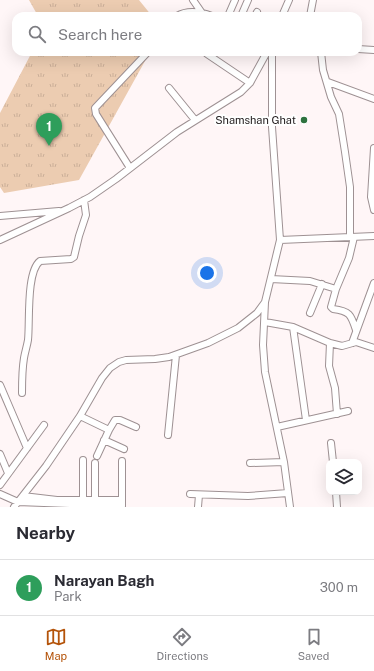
<!DOCTYPE html>
<html lang="en">
<head>
<meta charset="utf-8">
<style>
  :root { --surface:#fff; --page:#f2f2f3; --text:#2b2b33; --muted:#7c7c81; --line:#e1e1e2; --accent:#b45309 }
  body { margin:0; font-family:"Public Sans",sans-serif; background:var(--page); color:var(--text) }
  .controls { position:absolute; right:12px; bottom:12px; display:grid; overflow:hidden; border-radius:8px; box-shadow:0 4px 16px #0002 }
  .controls button { width:36px; height:36px; display:grid; place-items:center; padding:0; border:0; border-bottom:1px solid var(--line); background:var(--surface); color:var(--text); font:20px sans-serif }
  .you { position:absolute; left:207px; top:273px; width:14px; height:14px; margin:-10px; border:3px solid #fff; border-radius:50%; background:#1a73e8; box-shadow:0 0 0 6px #1a73e833 }
  .badge { display:grid; place-items:center; width:26px; height:26px; border-radius:50%; background:var(--accent); color:#fff; font-size:13px; font-weight:700 }
  .pin { position:absolute; translate:-50% -33px; filter:drop-shadow(0 1px 2px #0008) }
  .pin::after { content:''; position:absolute; top:21px; width:14px; height:12px; background:inherit; clip-path:polygon(0 0,100% 0,50% 100%) }
  .list { margin:0; padding:0; list-style:none }
  h2 { display:flex; justify-content:space-between; align-items:center; height:52px; margin:0; padding:0 16px; font-size:17px }
  h2 small { font-size:13px; font-weight:400; color:var(--muted) }
  .list li { display:grid; grid-template-columns:26px 1fr auto; gap:12px; align-items:center; box-sizing:border-box; height:56px; padding:0 16px; border-top:1px solid var(--line) }
  .list b { display:block; font-size:15px; white-space:nowrap }
  .list p { margin:0; font-size:13px; white-space:nowrap; color:var(--muted) }
  .list em { font-size:13px; font-style:normal; color:var(--muted) }
  .icon { flex:none; width:22px; height:22px; fill:none; stroke:currentColor; stroke-width:2; stroke-linecap:round; stroke-linejoin:round }
  .map { position:relative; flex:none; width:374px; height:507px; overflow:hidden }
  .search { position:absolute; background:var(--surface); box-shadow:0 4px 16px #0002; left:12px; right:12px; top:12px; height:44px; display:flex; align-items:center; gap:10px; box-sizing:border-box; padding:0 14px; border-radius:12px; color:var(--muted); font-size:15px }
  .sheet { height:108px; background:var(--surface) }
  nav { display:flex; justify-content:space-around; align-items:center; box-sizing:border-box; height:56px; border-top:1px solid var(--line); background:var(--surface); font-size:11px; color:var(--muted) }
  nav a { display:grid; justify-items:center; gap:2px }
  nav .on { color:var(--accent) }
  .map>svg:first-child { display:block }
  .park { fill:url(#park-tufts) }
  .lines { fill:none; stroke-linecap:round; stroke-linejoin:round }
  .minor-casing { stroke:#9e9193; stroke-width:8 }
  .minor { stroke:#fff; stroke-width:6 }
  .poi-dot { fill:#2e723e; stroke:#fff; stroke-width:1.5 }
  .labels { text-anchor:middle; dominant-baseline:central; stroke-width:4; stroke-linejoin:round; paint-order:stroke }
  .poi-label { font-size:11px; fill:#1d1819; stroke:#fff; text-anchor:end }
</style>
</head>
<body>
<div class="map">
<svg width="374" height="507" viewBox="0 0 374 507">
  <defs>
    <pattern id="park-tufts" width="24" height="20" patternUnits="userSpaceOnUse"><rect width="24" height="20" fill="#ecccb1"/><path d="M3 7l-1-3M5 7V3M7 7l1-3M15 17l-1-3M17 17v-4M19 17l1-3" fill="none" stroke="#caae98"/></pattern>
  </defs>
  <rect width="100%" height="100%" fill="#fff6f7"/>
  <path class="park" d="M29 0H139L152 16H38Z
    M32 52H150L79 180 4 193 0 187V113Z"/>
  <g class="lines">
    <defs>
      <path id="minor" d="M193 0 202 13
        M177 16C187 10 201 12 212 16
        M228 16 235 0
        M241 16 248 0
        M255 16 257 12
        M282 16 289 0
        M310 16 313 0
        M358 49 374 50
        M321 52 323 70 331 97 339 114 345 152 350 187V237
        M334 52H339
        M207 54 250 83
        M328 82 374 99
        M169 88 195 120
        M374 148 371 197 374 210
        M130 168 96 114 95 108 148 52
        M0 216 59 211
        M354 237 349 258 336 289 331 307 333 309C350 311 351 315 356 330
        M0 240 69 208 90 197 116 179 177 132 241 92 250 83 267 52
        M280 240 374 236
        M271 279 310 281 336 289
        M265 302 263 345 265 372 284 462 290 507
        M310 313 322 284
        M265 322 293 327 330 343 342 346 356 342 374 348
        M293 327 306 420
        M330 343 329 366 335 388 337 414
        M352 343 374 283
        M0 385 27 448
        M22 393C22 381 22 370 24 358 25 352 27 346 28 340 30 322 26 272 40 261L71 259 74 257 79 236 86 215 84 200
        M80 416 109 430
        M277 427 348 411
        M168 435 176 355
        M104 440 124 449
        M331 443 333 462
        M0 454 8 473
        M97 456 109 430 115 420H120L136 427
        M250 463 284 462
        M0 485 44 425
        M336 492 337 507
        M0 494 18 502 122 506V500H57L23 496
        M190 494 248 496 288 493
        M122 500V461
        M95 503V463
        M83 504V460
        M14 507 46 466 80 416 102 378 110 368 119 362 126 360 155 359 169 357 208 343 238 328 257 313 265 302 280 240 272 127V52
        M198 507 199 495"/>
    </defs>
    <use href="#minor" class="minor-casing"/>
    <use href="#minor" class="minor"/>
  </g>
  <circle class="poi-dot" cx="304" cy="120" r="4"/>
  <g class="labels">
    <g class="poi-label">
      <text x="296" y="120">Shamshan Ghat</text>
    </g>
  </g>
</svg>
<div class="controls">
<button><svg class="icon" aria-label="layers" viewBox="0 0 24 24"><path d="M12 4l9 5-9 5-9-5zM3 14l9 5 9-5"/></svg></button>
</div>
<div class="you"></div>
<div class="pin badge" style="left:49px;top:146px;background:#2e9e5b">1</div>
<div class="search"><svg class="icon" aria-label="search" viewBox="0 0 24 24"><circle cx="10" cy="10" r="6"/><path d="M15 15l6 6"/></svg>Search here</div>
</div>
<section class="sheet">
<h2>Nearby<small></small></h2>
<ul class="list">
<li><span class="badge" style="background:#2e9e5b">1</span><div><b>Narayan Bagh</b><p>Park</p></div><em>300 m</em></li>
</ul>
</section>
<nav>
<a class="on"><svg class="icon" aria-label="map" viewBox="0 0 24 24"><path d="M3 6l6-2 6 2 6-2v14l-6 2-6-2-6 2zM9 4v14M15 6v14"/></svg>Map</a>
<a><svg class="icon" aria-label="directions" viewBox="0 0 24 24"><path d="M12 3l9 9-9 9-9-9zM9 14v-3h6M13 9l2 2-2 2"/></svg>Directions</a>
<a><svg class="icon" aria-label="saved" viewBox="0 0 24 24"><path d="M7 4h10v16l-5-4-5 4z"/></svg>Saved</a>
</nav>
</body>
</html>
